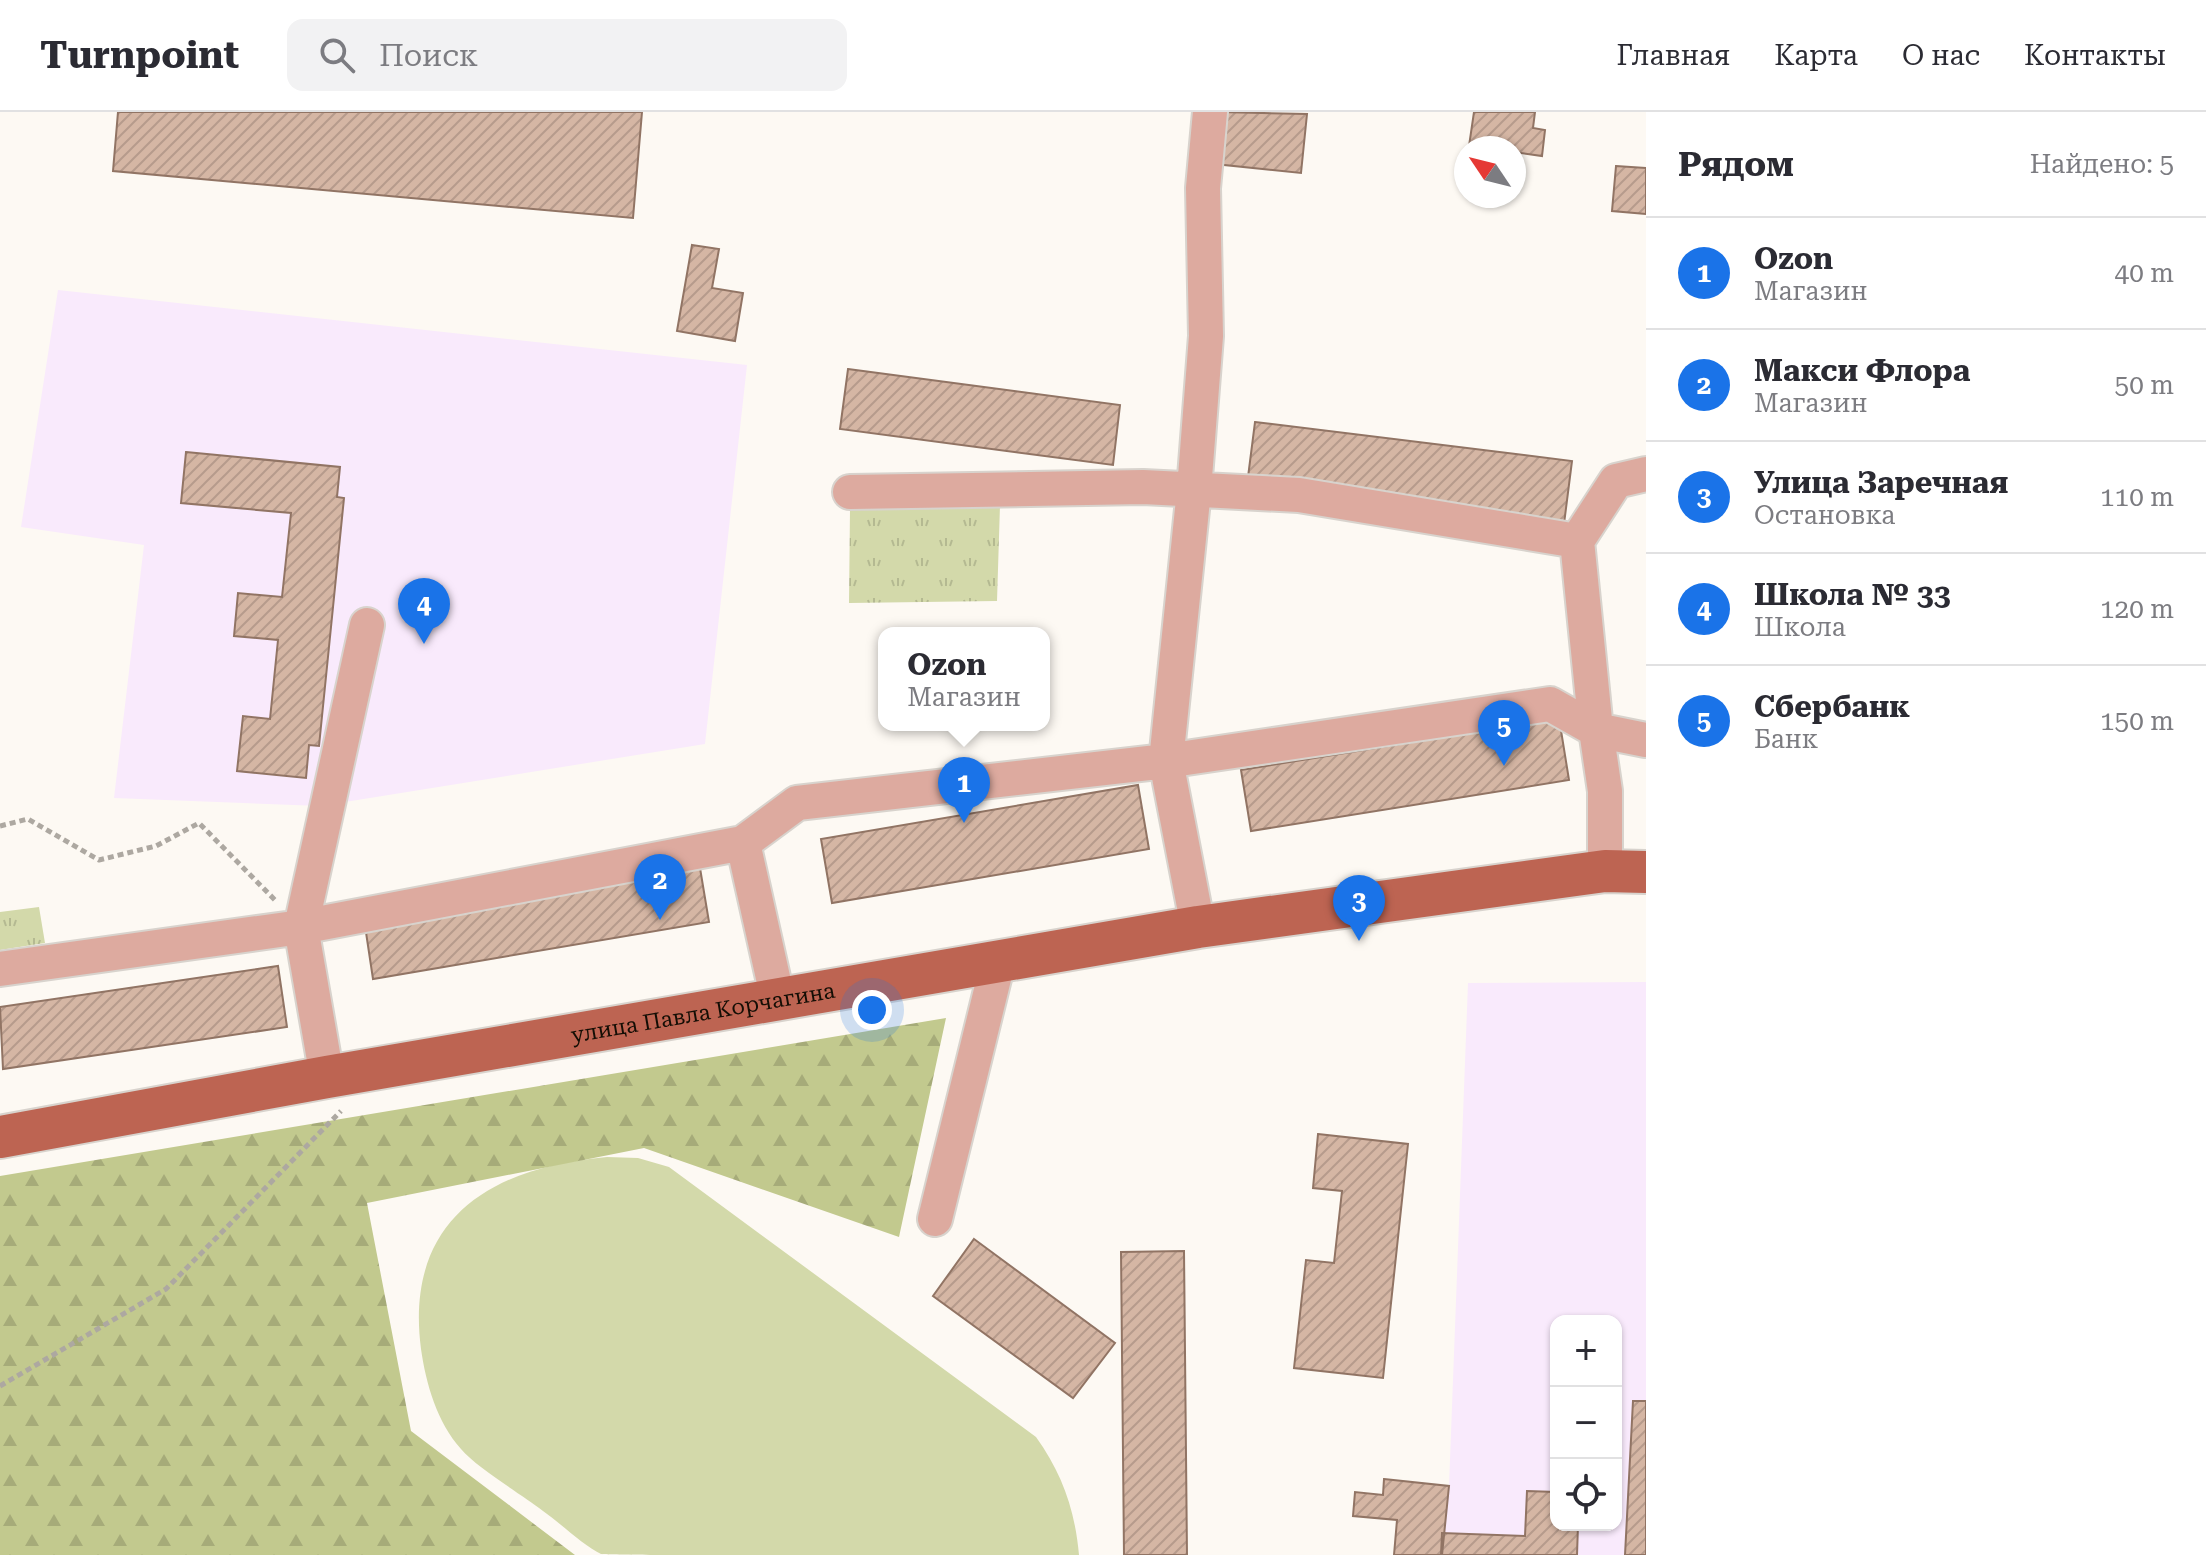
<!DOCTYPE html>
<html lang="ru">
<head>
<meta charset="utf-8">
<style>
  :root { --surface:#fff; --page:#f2f2f3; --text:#2b2b33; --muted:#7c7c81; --line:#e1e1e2; --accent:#1a73e8 }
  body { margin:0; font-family:"Roboto Serif",serif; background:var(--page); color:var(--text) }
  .controls { position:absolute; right:24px; bottom:24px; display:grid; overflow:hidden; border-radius:16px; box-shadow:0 2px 6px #0004 }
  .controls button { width:72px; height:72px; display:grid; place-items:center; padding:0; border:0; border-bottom:2px solid var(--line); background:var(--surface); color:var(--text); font:40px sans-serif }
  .compass { position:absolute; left:1454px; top:24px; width:72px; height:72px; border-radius:50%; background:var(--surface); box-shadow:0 2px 6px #0004; rotate:305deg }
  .you { position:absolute; left:872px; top:898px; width:28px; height:28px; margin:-20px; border:6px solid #fff; border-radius:50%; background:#1a73e8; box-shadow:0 0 0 12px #1a73e833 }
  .badge { display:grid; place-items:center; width:52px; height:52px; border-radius:50%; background:var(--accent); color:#fff; font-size:26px; font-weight:700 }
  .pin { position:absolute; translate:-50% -66px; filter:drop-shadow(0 2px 4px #0008) }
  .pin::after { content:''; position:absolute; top:42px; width:28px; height:24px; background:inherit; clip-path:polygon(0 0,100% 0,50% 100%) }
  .popup { position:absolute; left:878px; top:515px; width:172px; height:104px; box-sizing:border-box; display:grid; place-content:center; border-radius:16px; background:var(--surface); filter:drop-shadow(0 2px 6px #0005); font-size:26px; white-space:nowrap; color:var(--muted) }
  .popup b { font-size:30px; color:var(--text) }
  .popup::after { content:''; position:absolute; left:50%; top:100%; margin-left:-16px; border:16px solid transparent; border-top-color:var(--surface) }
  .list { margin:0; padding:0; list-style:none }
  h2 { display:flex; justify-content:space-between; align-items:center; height:104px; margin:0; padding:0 32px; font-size:34px }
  h2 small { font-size:26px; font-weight:400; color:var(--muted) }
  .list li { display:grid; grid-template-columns:52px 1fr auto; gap:24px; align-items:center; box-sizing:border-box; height:112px; padding:0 32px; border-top:2px solid var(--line) }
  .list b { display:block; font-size:30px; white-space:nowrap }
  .list p { margin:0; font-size:26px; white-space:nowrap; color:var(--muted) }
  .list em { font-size:26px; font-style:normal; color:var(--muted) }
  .icon { flex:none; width:44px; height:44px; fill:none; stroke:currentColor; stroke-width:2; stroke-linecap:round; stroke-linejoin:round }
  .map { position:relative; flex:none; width:1646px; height:1443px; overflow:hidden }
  header { display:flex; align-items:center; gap:48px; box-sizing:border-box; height:112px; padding:0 40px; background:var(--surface); border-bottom:2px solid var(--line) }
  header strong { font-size:38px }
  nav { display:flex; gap:44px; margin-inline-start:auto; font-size:28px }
  .search { width:560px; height:72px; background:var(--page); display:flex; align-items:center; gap:20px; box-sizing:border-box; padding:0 28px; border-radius:16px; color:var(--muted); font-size:30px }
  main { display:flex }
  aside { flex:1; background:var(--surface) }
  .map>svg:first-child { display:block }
  .education { fill:#f9eafc; fill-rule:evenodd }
  .green { fill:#d3d9aa }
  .forest { fill:url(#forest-firs) }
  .park { fill:url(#park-tufts) }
  .building { fill:url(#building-hatch); stroke:#917464; stroke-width:2 }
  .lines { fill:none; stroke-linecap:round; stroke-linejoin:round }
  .minor-casing { stroke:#d8d3cd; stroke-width:38 }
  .major-casing { stroke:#d8d3cd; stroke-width:46 }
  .path { stroke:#ada8a1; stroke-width:5; stroke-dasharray:6 4; stroke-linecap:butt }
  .minor { stroke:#ddaa9f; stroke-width:34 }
  .major { stroke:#bd6452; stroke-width:42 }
  .labels { text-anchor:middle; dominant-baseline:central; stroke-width:6; stroke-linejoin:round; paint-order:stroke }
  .street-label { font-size:22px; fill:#140e05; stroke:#fff }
</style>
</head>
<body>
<header>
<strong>Turnpoint</strong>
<div class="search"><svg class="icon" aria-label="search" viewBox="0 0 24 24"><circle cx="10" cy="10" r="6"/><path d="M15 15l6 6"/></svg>Поиск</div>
<nav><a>Главная</a><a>Карта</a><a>О нас</a><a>Контакты</a></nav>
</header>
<main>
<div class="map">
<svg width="1646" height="1443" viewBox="0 0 1646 1443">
  <defs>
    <pattern id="forest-firs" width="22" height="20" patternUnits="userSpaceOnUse" patternTransform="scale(2)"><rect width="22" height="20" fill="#c2c98e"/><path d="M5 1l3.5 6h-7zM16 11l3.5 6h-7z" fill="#a6ab79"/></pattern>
    <pattern id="park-tufts" width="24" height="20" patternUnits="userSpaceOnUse" patternTransform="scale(2)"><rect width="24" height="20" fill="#d3d9aa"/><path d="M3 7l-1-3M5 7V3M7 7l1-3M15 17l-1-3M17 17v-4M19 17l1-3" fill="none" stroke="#b4b991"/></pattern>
    <pattern id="building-hatch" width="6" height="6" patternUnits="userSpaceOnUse" patternTransform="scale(2)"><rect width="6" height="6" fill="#d5b6a4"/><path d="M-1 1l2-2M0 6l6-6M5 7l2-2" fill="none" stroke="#b69b8c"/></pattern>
  </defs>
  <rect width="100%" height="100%" fill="#fdf9f3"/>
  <path class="education" d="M58 178 747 253 705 632 320 694 114 686 144 433 21 415Z
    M1646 870V1443H1441L1449 1374 1468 871ZM1556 1209H1616V1413H1556Z"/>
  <path class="green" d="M607 1045 638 1046 669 1055 1036 1325C1062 1361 1075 1398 1079 1443 954 1443 829 1443 704 1443 687 1443 612 1443 601 1442 584 1434 559 1410 543 1399 521 1382 477 1356 461 1337 437 1310 426 1272 421 1237 404 1107 491 1055 607 1045Z"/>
  <path class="forest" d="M946 906 899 1125 644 1036 367 1091 411 1319 575 1443H0V1064Z"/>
  <path class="park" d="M1000 393 997 489 849 491 850 397Z
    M39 795 45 831 0 838V800Z"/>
  <path class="building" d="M118 0H642L633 106 113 59Z
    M1220 0 1307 2 1301 61 1215 52Z
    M1474 0H1535L1533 16 1545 18 1542 44 1514 40V36L1469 34Z
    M1616 54 1646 56V102L1612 99Z
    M692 133 719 137 712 176 743 181 735 229 677 219Z
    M848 257 1120 293 1113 353 840 317Z
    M1255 310 1572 349 1564 412 1247 373Z
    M186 340 340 355 337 385 344 386 319 634 309 633 306 666 237 659 243 604 270 607 278 528 234 524 238 481 282 485 291 401 181 391Z
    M1559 606 1569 668 1251 719 1241 658Z
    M1138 673 1149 737 832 791 821 727Z
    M699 750 709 810 373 867 364 807Z
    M278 854 287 915 3 957 0 895Z
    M1318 1022 1408 1032 1383 1266 1294 1256 1306 1148 1334 1151 1342 1079 1313 1076Z
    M974 1127 1115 1231 1073 1286 933 1184Z
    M1184 1139 1187 1443H1124L1121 1140Z
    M1633 1289H1646V1443H1625Z
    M1384 1367 1449 1374 1442 1443H1394L1397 1408 1353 1404 1355 1380 1383 1383Z
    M1527 1379 1556 1380V1413H1578L1577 1443H1441L1442 1421 1525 1424Z"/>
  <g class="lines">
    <defs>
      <path id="minor" d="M1210 0 1203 76 1206 224 1194 378 1166 649 1550 592 1596 618 1605 679V759
        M850 380 1143 375 1299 383 1577 429 1596 618 1646 628
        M1577 429 1616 369 1646 362
        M367 513 301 815 743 731 778 888
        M743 731 797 691 1166 649 1198 815
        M0 857 301 815 327 965
        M935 1107 998 850"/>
      <g id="major">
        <path id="s1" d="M0 1025 327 965 1198 815 1605 759 1646 760"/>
      </g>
    </defs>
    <use href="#minor" class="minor-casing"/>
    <use href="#major" class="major-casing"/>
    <path class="path" d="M0 714 28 707 99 748 156 734 199 711 275 788
      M0 1274 166 1177 341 999"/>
    <use href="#minor" class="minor"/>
    <use href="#major" class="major"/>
  </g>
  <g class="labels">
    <g class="street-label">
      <text stroke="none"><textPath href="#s1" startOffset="714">улица Павла Корчагина</textPath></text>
    </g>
  </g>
</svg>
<div class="controls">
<button>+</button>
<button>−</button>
<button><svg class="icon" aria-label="locate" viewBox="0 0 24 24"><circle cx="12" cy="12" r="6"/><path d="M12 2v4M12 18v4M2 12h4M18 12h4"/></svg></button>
</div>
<svg class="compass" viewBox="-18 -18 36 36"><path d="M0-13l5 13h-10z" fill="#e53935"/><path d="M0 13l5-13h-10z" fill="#7c7c81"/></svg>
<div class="you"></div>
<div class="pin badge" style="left:964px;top:711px">1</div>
<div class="popup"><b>Ozon</b>Магазин</div>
<div class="pin badge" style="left:660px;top:808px">2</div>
<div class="pin badge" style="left:1359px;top:829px">3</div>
<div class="pin badge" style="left:424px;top:532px">4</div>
<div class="pin badge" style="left:1504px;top:654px">5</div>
</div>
<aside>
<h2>Рядом<small>Найдено: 5</small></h2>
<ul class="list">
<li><span class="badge">1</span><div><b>Ozon</b><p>Магазин</p></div><em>40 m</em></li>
<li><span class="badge">2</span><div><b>Макси Флора</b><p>Магазин</p></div><em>50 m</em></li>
<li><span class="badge">3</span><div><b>Улица Заречная</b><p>Остановка</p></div><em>110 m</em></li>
<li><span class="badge">4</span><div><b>Школа № 33</b><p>Школа</p></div><em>120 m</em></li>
<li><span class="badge">5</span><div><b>Сбербанк</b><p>Банк</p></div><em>150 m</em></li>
</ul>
</aside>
</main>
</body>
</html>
